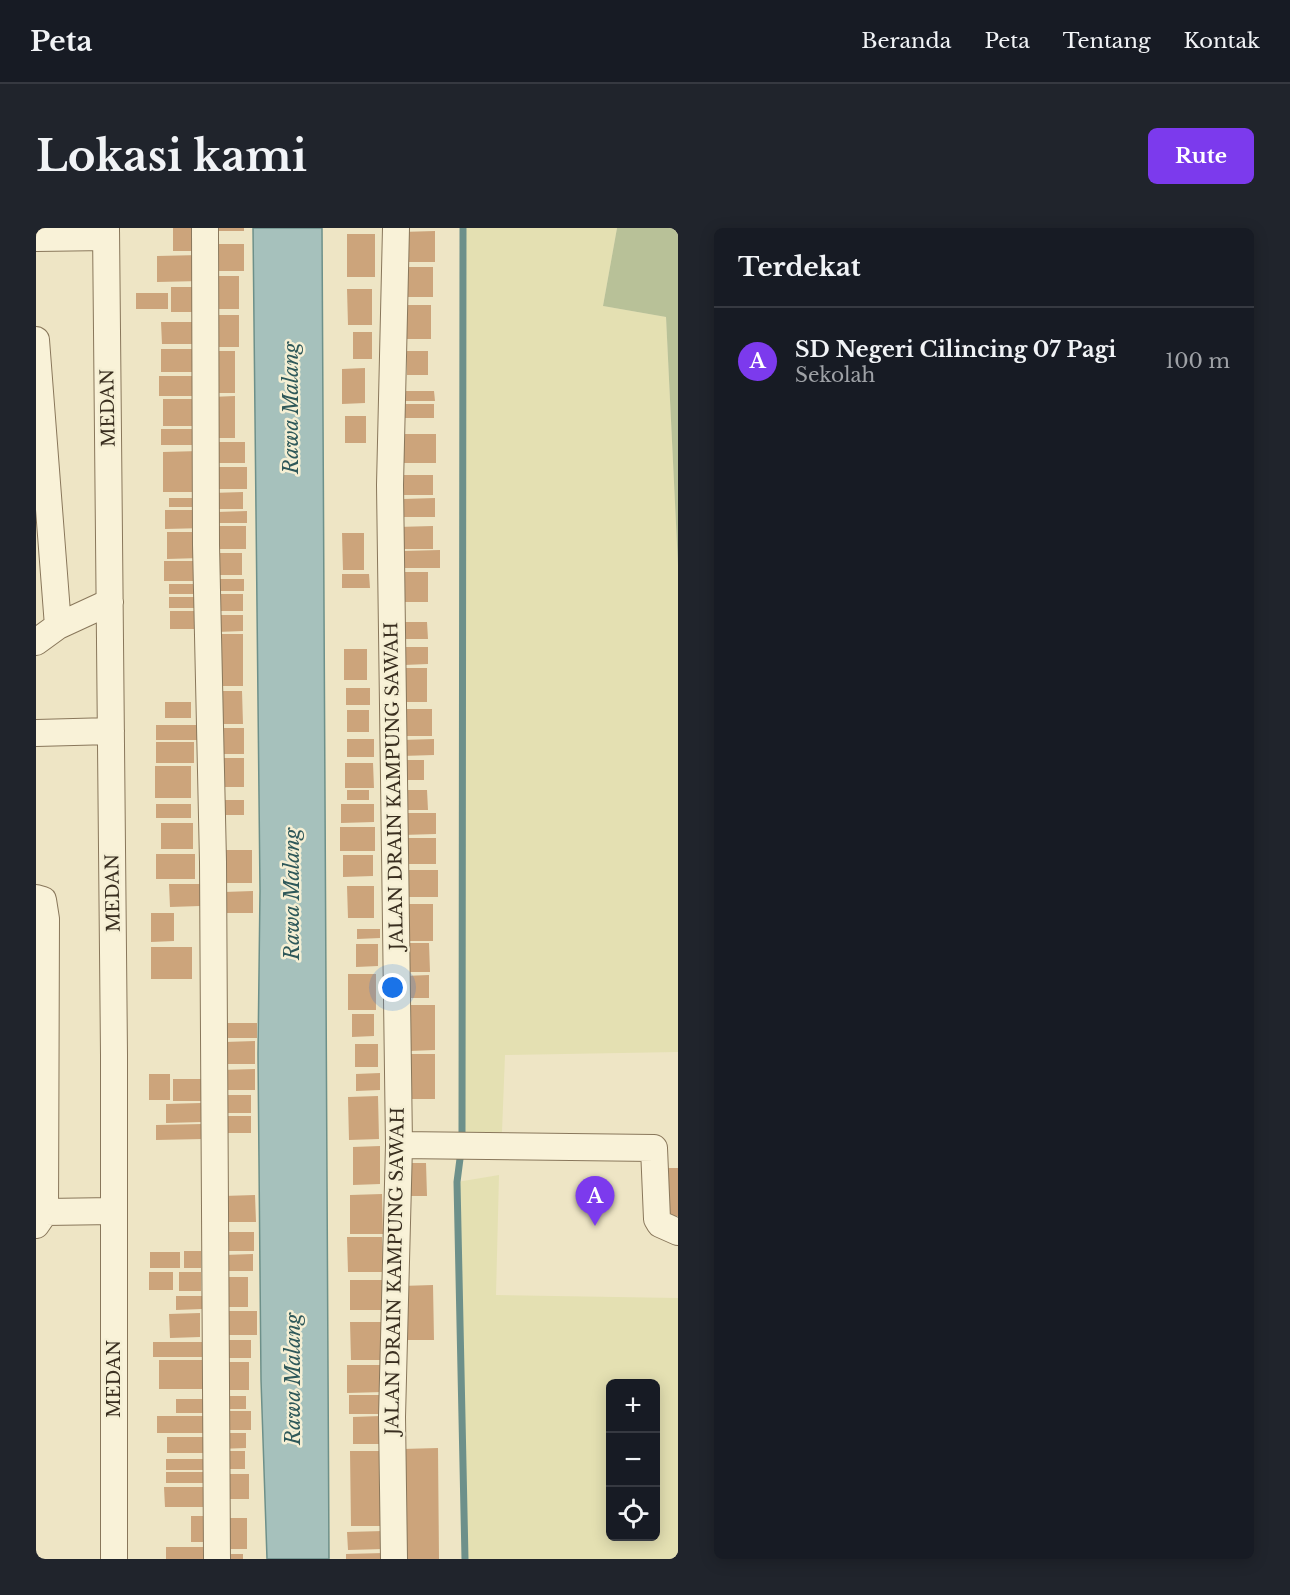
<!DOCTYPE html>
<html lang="id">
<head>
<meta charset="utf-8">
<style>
  :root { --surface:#171b24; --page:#20242c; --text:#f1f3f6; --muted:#9ea1a6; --line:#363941; --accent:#7c3aed }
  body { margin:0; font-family:"Libre Baskerville",serif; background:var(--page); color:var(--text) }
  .controls { position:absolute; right:18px; bottom:18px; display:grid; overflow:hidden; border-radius:9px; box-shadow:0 3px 15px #0003 }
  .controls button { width:54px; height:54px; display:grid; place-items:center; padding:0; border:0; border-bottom:2px solid var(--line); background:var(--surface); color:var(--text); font:30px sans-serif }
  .you { position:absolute; left:357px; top:760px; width:21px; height:21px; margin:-15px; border:4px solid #fff; border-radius:50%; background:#1a73e8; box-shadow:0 0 0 9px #1a73e833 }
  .badge { display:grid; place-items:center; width:39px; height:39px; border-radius:50%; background:var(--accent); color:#fff; font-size:20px; font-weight:700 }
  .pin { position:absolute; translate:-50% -50px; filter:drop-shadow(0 2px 3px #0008) }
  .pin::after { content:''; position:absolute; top:32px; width:21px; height:18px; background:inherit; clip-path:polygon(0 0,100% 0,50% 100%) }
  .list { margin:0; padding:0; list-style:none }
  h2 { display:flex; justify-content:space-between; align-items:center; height:78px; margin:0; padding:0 24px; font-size:26px }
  h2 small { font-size:20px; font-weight:400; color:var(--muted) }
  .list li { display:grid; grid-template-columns:39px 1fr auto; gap:18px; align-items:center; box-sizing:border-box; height:108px; padding:0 24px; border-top:2px solid var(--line) }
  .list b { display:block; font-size:22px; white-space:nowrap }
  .list p { margin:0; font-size:20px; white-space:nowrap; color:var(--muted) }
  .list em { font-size:20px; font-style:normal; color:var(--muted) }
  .icon { flex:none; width:33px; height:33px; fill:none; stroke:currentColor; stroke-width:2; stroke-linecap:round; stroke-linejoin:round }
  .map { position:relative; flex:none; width:642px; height:1331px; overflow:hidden; border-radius:9px }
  header { display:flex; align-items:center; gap:36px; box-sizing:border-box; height:84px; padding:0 30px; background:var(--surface); border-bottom:2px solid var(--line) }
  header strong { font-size:28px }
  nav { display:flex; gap:33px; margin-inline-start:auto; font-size:21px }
  .intro { display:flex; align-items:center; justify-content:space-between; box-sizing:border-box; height:144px; padding:0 36px }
  h1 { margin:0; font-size:42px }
  .button { padding:15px 27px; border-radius:9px; background:var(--accent); color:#fff; font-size:21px; font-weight:700 }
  main { display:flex; gap:36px; padding:0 36px }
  aside { flex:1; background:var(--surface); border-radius:9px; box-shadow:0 3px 15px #0003 }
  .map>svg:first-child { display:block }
  .farmland { fill:#e4e0b2; fill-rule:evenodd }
  .cemetery { fill:#b8c198 }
  .water { fill:#a6c1bc; stroke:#6d908a; stroke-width:1.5 }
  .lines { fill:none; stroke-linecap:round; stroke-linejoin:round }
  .stream { stroke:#6d908a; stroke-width:7 }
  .building { fill:#cca47b }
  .minor-casing { stroke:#89775b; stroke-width:28 }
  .minor { stroke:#f9f2d8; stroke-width:26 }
  .labels { text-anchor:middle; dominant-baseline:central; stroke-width:5; stroke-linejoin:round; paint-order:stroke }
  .street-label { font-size:18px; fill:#392e1f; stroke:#f5efd4 }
  .water-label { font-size:20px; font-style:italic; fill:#2e5859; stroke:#f5efd4 }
</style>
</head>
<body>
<header>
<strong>Peta</strong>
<nav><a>Beranda</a><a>Peta</a><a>Tentang</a><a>Kontak</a></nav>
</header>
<div class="intro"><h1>Lokasi kami</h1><a class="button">Rute</a></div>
<main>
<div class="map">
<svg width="642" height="1331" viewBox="0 0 642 1331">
  <rect width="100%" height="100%" fill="#eee5c5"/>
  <path class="farmland" d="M427 0H581L567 78 630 89 642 337V824L469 827 466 904 426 913Z
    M463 947 460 1067 642 1070V1331H429L421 954ZM574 1156H620V1308H574Z"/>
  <path class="cemetery" d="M581 0H642V337L630 89 567 78Z"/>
  <path class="water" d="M217 0H286L293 1331H231L225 1152 222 826 224 663Z"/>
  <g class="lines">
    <path class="stream" d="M426 912 427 0
      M425 923 421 954 429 1331"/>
  </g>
  <path class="building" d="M137 0H164V23H137Z
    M179 0H208V3H179Z
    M399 3V34H365V4Z
    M311 6H339V49H311Z
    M177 16H208V43H177Z
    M164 27V53L121 54V28Z
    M366 39H397V69H366Z
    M177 48H203V81H177Z
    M135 59H167V84H135Z
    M311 61H336V97H312Z
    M100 65H132V81H100Z
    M362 77H395V111H362Z
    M174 87H203V119H175Z
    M125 94H163V116H126Z
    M317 104H336V131H317Z
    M125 121H164V144H125Z
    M173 123H199V165H173Z
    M371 123H392V147H371Z
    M329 140V175L306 176V141Z
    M123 148H165V168H123Z
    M369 163H398L399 173H369Z
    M199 168V210H175V169Z
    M127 171H166L167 198H127Z
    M368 176H398V190H368Z
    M309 188H330V215H309Z
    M125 201H164V217H125Z
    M368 206H400V235H368Z
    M179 214H209V235H179Z
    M164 223V264H127V224Z
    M182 239H211V261H182Z
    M365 247H397V267H365Z
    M207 264V281H176V265Z
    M133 270H166V279H133Z
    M399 270V289H367V271Z
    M129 282H168L169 300 129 301Z
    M211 283V295H181V284Z
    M181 298H210V321H181Z
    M397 298V321H361V299Z
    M131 304H164V330L131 331Z
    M306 305H328V342H307Z
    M404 322V340H367V323Z
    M183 325H206V347H183Z
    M128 333H165V353H128Z
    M367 344H392V374H367Z
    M306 346H333L334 360H306Z
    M179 351H208V363H179Z
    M133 356H166V366H133Z
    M180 366H207V383H180Z
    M133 369H165V380H133Z
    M134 383H165V401H134Z
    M181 387H207V403L181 404Z
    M364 394H391L392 411H364Z
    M182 406H207V458H182Z
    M368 419H392V436L368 437Z
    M308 421H331V452H308Z
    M368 440H391V474H368Z
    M310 460H334V477H310Z
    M183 463H206L207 496H183Z
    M129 474H155V490H129Z
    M366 481H396V508H366Z
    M311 482H333V504H311Z
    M120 497H161V512H120Z
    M184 500H208V526H184Z
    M311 511H338V529H311Z
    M398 511V527L366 528V512Z
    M120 514H158V535H120Z
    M182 530H208V559H183Z
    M367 532H388V552H367Z
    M309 535H337L338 560H309Z
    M119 538H155V570H119Z
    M311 562H333V572H311Z
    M367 562H391L392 582H367Z
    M178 572H208V587H178Z
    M120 576H155V590H120Z
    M305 576H338V594L305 595Z
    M365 585H400V606L366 607Z
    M125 595H157V621H125Z
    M304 599H339V623H304Z
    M364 610H400V636H364Z
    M187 622H216V655H187Z
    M120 626H159V651H120Z
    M307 627H337V648L307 649Z
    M366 642H402V669H366Z
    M133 656H164V678L134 679Z
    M311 658H338V690H312Z
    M217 663V685H188V664Z
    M370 676H397V713H370Z
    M115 685H138V713L115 714Z
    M321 701H344V710L321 711Z
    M372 715H393L394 744H372Z
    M320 716H342V738L320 739Z
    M115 719H156V751H115Z
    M312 746H340V782H312Z
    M393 747V770H368V748Z
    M372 777H399V822L373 823Z
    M316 786H338V808L316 809Z
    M189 795H221V810H189Z
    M219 813V836H189V814Z
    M319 816H342V839H319Z
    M374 826H399V871H374Z
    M219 841V862H185V842Z
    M344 845V862L320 863V846Z
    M113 846H134V872H113Z
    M137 851H167V873H137Z
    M186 867H215V885H186Z
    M342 868 343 911 313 912 312 869Z
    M165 875V894L130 895V876Z
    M184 888H215V905H184Z
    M167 896V911L120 912V897Z
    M344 918V956L317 957V919Z
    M368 935H390L391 968H369Z
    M623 940H642V988H622Z
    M346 966 347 1006H314V967Z
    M219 967 220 994H187V968Z
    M185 1004H218V1023H185Z
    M311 1009H346L347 1044H312Z
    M148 1023H165V1040H148Z
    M114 1024H144V1040H114Z
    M217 1026V1043H188V1027Z
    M113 1044H137V1062H113Z
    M143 1044H165V1063H143Z
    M186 1049H212V1079H186Z
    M314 1052H348L349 1082H314Z
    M397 1057 398 1112H366L365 1058Z
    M140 1068H166V1081L140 1082Z
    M186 1083H221V1107H186Z
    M164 1085V1109L134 1110 133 1086Z
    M314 1094H345V1132H315Z
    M182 1112H215V1130H182Z
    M117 1114H167V1129H117Z
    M123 1132H168L169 1161H123Z
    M181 1134H213V1162H181Z
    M311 1137H347V1164L311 1165Z
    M313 1167H346L347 1186H313Z
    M181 1168H210V1181H181Z
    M140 1171H169V1185H140Z
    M183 1183H215V1202H183Z
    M121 1188H169V1205H121Z
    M345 1188 346 1216H317V1189Z
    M182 1205H210V1220L182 1221Z
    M131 1209H172V1225H131Z
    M402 1220 403 1331H367L366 1221Z
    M185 1223H209V1241H185Z
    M314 1223H347L348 1298H315Z
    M130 1231H169V1242H130Z
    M130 1244H171V1255H130Z
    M184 1246H213V1271H184Z
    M128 1259H169V1279H129Z
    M155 1288H173V1314H155Z
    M186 1290H211V1321H187Z
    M347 1303V1321L312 1322 311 1304Z
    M130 1319H169V1331H130Z
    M348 1325V1331H310V1326Z
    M186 1326H207V1331H186Z"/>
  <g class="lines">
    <defs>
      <path id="minor" d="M70 0 78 827V1331
        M169 0 170 317 177 634 181 1331
        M0 10 70 9
        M0 112 22 398
        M0 414 22 398 74 374
        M0 505 75 503
        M0 670 7 672 10 691 9 984 0 997
        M363 917 618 920 621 991 624 996 642 1004
        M9 984 78 983
        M358 1331 356 1189 363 917 354 257 360 0"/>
    </defs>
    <use href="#minor" class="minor-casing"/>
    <use href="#minor" class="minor"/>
  </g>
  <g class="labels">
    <g class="street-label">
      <text transform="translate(72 180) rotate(-91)">MEDAN</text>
      <text transform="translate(358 558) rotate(-91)">JALAN DRAIN KAMPUNG SAWAH</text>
      <text transform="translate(77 665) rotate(-91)">MEDAN</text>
      <text transform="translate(359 1043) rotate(-89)">JALAN DRAIN KAMPUNG SAWAH</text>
      <text transform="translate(78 1151) rotate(-90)">MEDAN</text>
    </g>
    <g class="water-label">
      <text transform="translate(255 180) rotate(-90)">Rawa Malang</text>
      <text transform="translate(256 666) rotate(-90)">Rawa Malang</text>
      <text transform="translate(257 1151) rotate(-90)">Rawa Malang</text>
    </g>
  </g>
</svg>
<div class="controls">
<button>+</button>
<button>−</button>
<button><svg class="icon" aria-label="locate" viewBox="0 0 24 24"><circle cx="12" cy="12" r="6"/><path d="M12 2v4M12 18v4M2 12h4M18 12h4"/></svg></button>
</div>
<div class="you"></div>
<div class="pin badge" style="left:559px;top:998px">A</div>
</div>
<aside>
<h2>Terdekat<small></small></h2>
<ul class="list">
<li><span class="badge">A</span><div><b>SD Negeri Cilincing 07 Pagi</b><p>Sekolah</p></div><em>100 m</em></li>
</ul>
</aside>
</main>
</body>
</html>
